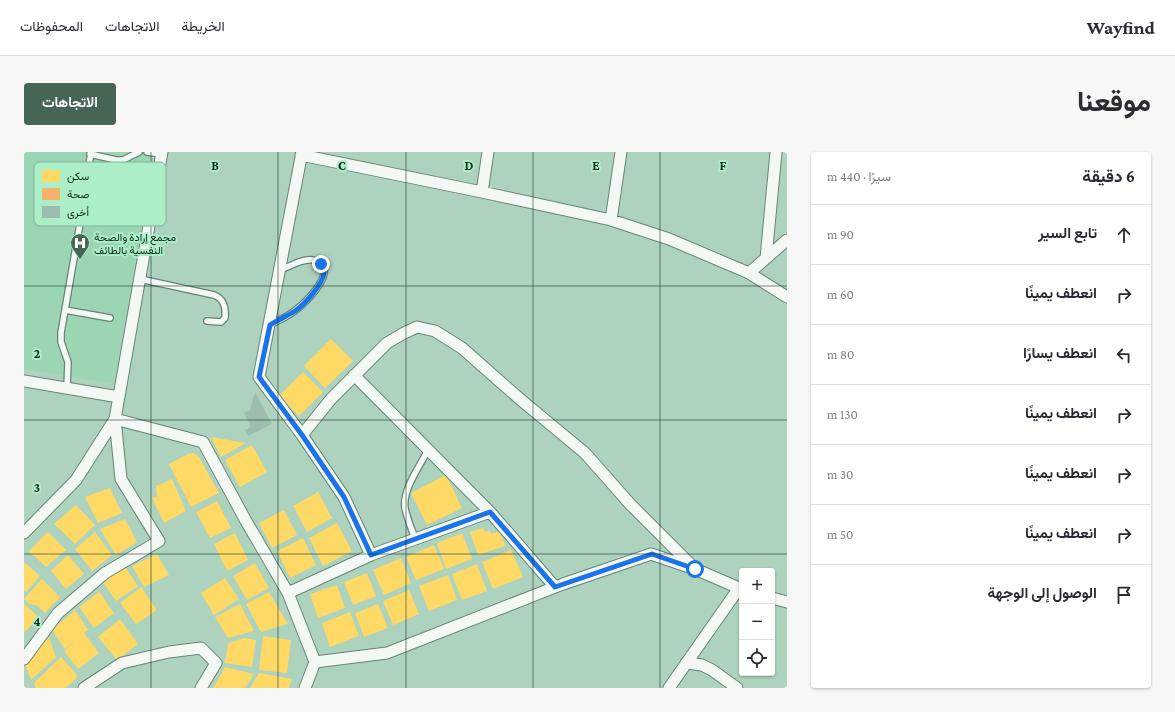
<!DOCTYPE html>
<html lang="ar">
<head>
<meta charset="utf-8">
<style>
  :root { --surface:#fff; --page:#f7f7f7; --text:#2b2b33; --muted:#7c7c81; --line:#e1e1e2; --accent:#476554 }
  body { margin:0; font-family:"Crimson Pro",Vazirmatn,serif; background:var(--page); color:var(--text); direction:rtl }
  .controls { position:absolute; right:12px; bottom:12px; display:grid; overflow:hidden; border-radius:4px; box-shadow:0 1px 3px #0004 }
  .controls button { width:36px; height:36px; display:grid; place-items:center; padding:0; border:0; border-bottom:1px solid var(--line); background:var(--surface); color:var(--text); font:20px sans-serif }
  .stop { position:absolute; width:12px; height:12px; margin:-9px; border:3px solid #1a73e8; border-radius:50%; background:#fff }
  .stop.end { background:#1a73e8; border-color:#fff; box-shadow:0 1px 4px #0008 }
  .list { margin:0; padding:0; list-style:none }
  h2 { display:flex; justify-content:space-between; align-items:center; height:52px; margin:0; padding:0 16px; font-size:17px }
  h2 small { font-size:13px; font-weight:400; color:var(--muted) }
  .list li { display:grid; grid-template-columns:26px 1fr auto; gap:12px; align-items:center; box-sizing:border-box; height:60px; padding:0 16px; border-top:1px solid var(--line) }
  .list b { display:block; font-size:15px; white-space:nowrap }
  .list em { font-size:13px; font-style:normal; color:var(--muted) }
  .icon { flex:none; width:22px; height:22px; fill:none; stroke:currentColor; stroke-width:2; stroke-linecap:round; stroke-linejoin:round }
  .map { position:relative; flex:none; width:763px; height:536px; overflow:hidden; direction:ltr; border-radius:4px }
  header { display:flex; align-items:center; gap:24px; box-sizing:border-box; height:56px; padding:0 20px; background:var(--surface); border-bottom:1px solid var(--line) }
  header strong { font-size:19px }
  nav { display:flex; gap:22px; margin-inline-start:auto; font-size:14px }
  .intro { display:flex; align-items:center; justify-content:space-between; box-sizing:border-box; height:96px; padding:0 24px }
  h1 { margin:0; font-size:28px }
  .button { padding:10px 18px; border-radius:4px; background:var(--accent); color:#fff; font-size:14px; font-weight:700 }
  main { display:flex; gap:24px; padding:0 24px }
  aside { flex:1; background:var(--surface); border-radius:4px; box-shadow:0 1px 3px #0004 }
  .map>svg:first-child { display:block }
  .built { fill:#9bd5b4 }
  .homes { fill:#ffd966 }
  .building { fill:#9dbdb1 }
  .lines { fill:none; stroke-linecap:round; stroke-linejoin:round }
  .service-casing { stroke:#678576; stroke-width:8 }
  .minor-casing { stroke:#678576; stroke-width:13 }
  .service { stroke:#f3f8f5; stroke-width:5.5 }
  .minor { stroke:#f3f8f5; stroke-width:11 }
  .route { stroke:#1a73e8; stroke-width:5 }
  .grid { fill:none; stroke:#102b1c; stroke-width:1; stroke-opacity:0.55 }
  .labels { text-anchor:middle; dominant-baseline:central; stroke-width:4; stroke-linejoin:round; paint-order:stroke }
  .poi-label { font-size:11px; fill:#102b1c; stroke:#abeec7; text-anchor:start }
  .key { fill:#abeec7; stroke:#7cb494; stroke-width:1 }
  .key-label { font-size:11px; fill:#102b1c }
  .grid-label { font-size:13px; text-anchor:middle; font-weight:bold; fill:#102b1c; stroke:#abeec7; stroke-width:4; stroke-linejoin:round; paint-order:stroke }
</style>
</head>
<body>
<header>
<strong>Wayfind</strong>
<nav><a>الخريطة</a><a>الاتجاهات</a><a>المحفوظات</a></nav>
</header>
<div class="intro"><h1>موقعنا</h1><a class="button">الاتجاهات</a></div>
<main>
<aside>
<h2>6 دقيقة<small>سيرًا · 440 m</small></h2>
<ul class="list">
<li><svg class="icon" aria-label="ahead" viewBox="0 0 24 24"><path d="M12 20V5M6 11l6-6 6 6"/></svg><div><b>تابع السير</b></div><em>90 m</em></li>
<li><svg class="icon" aria-label="right" viewBox="0 0 24 24"><path d="M7 20v-9h11M14 6l5 5-5 5"/></svg><div><b>انعطف يمينًا</b></div><em>60 m</em></li>
<li><svg class="icon" aria-label="left" viewBox="0 0 24 24"><path d="M17 20v-9H6M10 6l-5 5 5 5"/></svg><div><b>انعطف يسارًا</b></div><em>80 m</em></li>
<li><svg class="icon" aria-label="right" viewBox="0 0 24 24"><path d="M7 20v-9h11M14 6l5 5-5 5"/></svg><div><b>انعطف يمينًا</b></div><em>130 m</em></li>
<li><svg class="icon" aria-label="right" viewBox="0 0 24 24"><path d="M7 20v-9h11M14 6l5 5-5 5"/></svg><div><b>انعطف يمينًا</b></div><em>30 m</em></li>
<li><svg class="icon" aria-label="right" viewBox="0 0 24 24"><path d="M7 20v-9h11M14 6l5 5-5 5"/></svg><div><b>انعطف يمينًا</b></div><em>50 m</em></li>
<li><svg class="icon" aria-label="arrive" viewBox="0 0 24 24"><path d="M6 21V4h12l-3 4 3 4H6"/></svg><div><b>الوصول إلى الوجهة</b></div></li>
</ul>
</aside>
<div class="map">
<svg width="763" height="536" viewBox="0 0 763 536">
  <rect width="100%" height="100%" fill="#add2bd"/>
  <path class="built" d="M0 0H130L90 232 0 217Z"/>
  <path class="homes" d="M307 187 329 209 301 236 280 214Z
    M279 220 299 240 275 264 255 244Z
    M187 285 222 291 197 305Z
    M228 293 243 320 216 335 201 308Z
    M170 301 175 305 195 341 167 355 145 312 164 302Z
    M422 323 438 356 403 373 387 341Z
    M148 327 162 359 140 371 128 346 133 345 132 334Z
    M86 336 98 361 74 371 61 345Z
    M294 340 308 366 283 380 269 354Z
    M193 349 207 376 186 386 172 360Z
    M52 353 71 373 51 392 30 372Z
    M260 358 273 383 248 396 235 371Z
    M101 367 113 390 92 403 76 377Z
    M313 371 328 399 299 414 285 386Z
    M459 376 461 380 466 378 467 382 476 379 481 394 454 403 446 380Z
    M24 380 42 398 22 415 5 399Z
    M71 380 88 403 68 419 51 397Z
    M211 381 224 408 203 419 190 392Z
    M438 381 448 407 422 417 413 391Z
    M279 386 292 413 266 426 253 399Z
    M410 393 420 417 392 428 382 405Z
    M487 398 499 425 469 437 458 410Z
    M133 402 145 423 120 435 108 414Z
    M44 403 60 422 42 437 27 419Z
    M377 406 387 431 360 443 349 418Z
    M0 410 16 424 2 440 0 438Z
    M231 411 245 436 223 448 209 424Z
    M99 412 114 434 92 449 77 427Z
    M453 412 463 439 438 448 428 422Z
    M343 421 352 444 329 453 320 430Z
    M424 423 433 448 405 459 395 434Z
    M201 426 215 447 190 463 177 441Z
    M18 427 36 445 21 461 14 454 6 452 0 447Z
    M313 433 321 456 294 466 286 442Z
    M117 435 133 458 112 472 96 451Z
    M385 438 395 462 369 473 359 449Z
    M75 440 90 461 70 476 55 455Z
    M245 440 264 472 237 480 222 452Z
    M0 452 15 465 1 480 0 479Z
    M216 452 230 479 204 486 191 465Z
    M354 452 364 476 340 485 331 461Z
    M51 458 64 478 60 481 75 501 54 517 40 499 54 487 41 497 28 478Z
    M326 460 335 484 306 495 298 471Z
    M96 467 114 492 93 508 74 485Z
    M239 484 267 488 263 521 235 518Z
    M25 485 32 505 7 528 1 512Z
    M220 486 232 488 228 515 201 511 204 491Z
    M37 505 54 524 42 536H12L10 531Z
    M201 515 230 522 221 536H189Z
    M235 521 268 527 265 536H226Z"/>
  <path class="building" d="M231 240 248 272 224 284 221 278 227 275 220 261 226 258Z"/>
  <g class="lines">
    <defs>
      <path id="service" d="M123 0 137 2
        M66 2 92 8H99L115 0
        M59 46 67 1
        M116 127 190 143C200 147 202 155 201 166L197 170 183 169
        M41 158 86 166
        M246 173C255 168 265 164 273 157 282 150 306 126 299 114 296 111 293 108 289 108 278 106 265 115 256 118
        M43 236 44 210 37 190V181L58 60
        M391 387C388 377 383 367 381 356 378 338 396 314 404 298"/>
      <path id="minor" d="M278 0 235 225 278 283 320 345 347 403
        M277 3 458 40 587 68 645 87 725 121 763 88
        M458 40 464 0
        M587 68 597 0
        M742 106 752 0
        M725 121 763 145
        M330 223 466 360
        M0 229 95 245
        M278 283 307 247 363 191 380 181 393 175 411 179 438 196 497 248 561 301 606 352 669 415
        M0 381 52 328 91 267 138 0
        M264 441 347 403 466 360 531 435
        M748 446 763 450
        M0 507 34 461 81 421 135 389 97 327 91 267 179 290 222 369 264 441 291 510
        M662 511 678 513 688 518 713 536
        M60 536 98 511 145 500 177 496 192 511 177 536
        M281 536 291 510 363 501 539 432 627 402 671 417 715 436 645 536"/>
    </defs>
    <use href="#service" class="service-casing"/>
    <use href="#minor" class="minor-casing"/>
    <use href="#service" class="service"/>
    <use href="#minor" class="minor"/>
  </g>
  <g class="lines">
    <path class="route" d="M297 112C299 115 301 118 300 121 299 132 280 153 271 159 263 164 254 168 246 173L235 225 278 283 320 345 347 403 466 360 531 435 628 402 671 417"/>
  </g>
  <path class="grid" d="M127 0V536M254 0V536M382 0V536M509 0V536M636 0V536M0 134H763M0 268H763M0 402H763"/>
  <defs>
    <symbol id="hospital-pin" viewBox="-11 -11 22 30"><path d="M0 17L-7.5 6A9.5 9.5 0 1 1 7.5 6Z" fill="#476554" stroke="#abeec7"/><path d="M-5-5h3v3.5h4V-5h3V5h-3V1.5h-4V5h-3Z" fill="#fff"/></symbol>
  </defs>
  <g fill-rule="evenodd">
    <use href="#hospital-pin" x="45" y="80" width="22" height="30"/>
  </g>
  <g class="labels">
    <g class="poi-label">
      <text x="70" y="85">مجمع إرادة والصحة<tspan x="70" dy="13">النفسية بالطائف</tspan></text>
    </g>
  </g>
  <rect x="10" y="10" width="132" height="64" rx="6" class="key"/>
  <rect x="18" y="18" width="18" height="12" fill="#ffd966"/>
  <rect x="18" y="36" width="18" height="12" fill="#f6b26b"/>
  <rect x="18" y="54" width="18" height="12" fill="#9dbdb1"/>
  <g class="key-label">
    <text x="43" y="28">سكن</text>
    <text x="43" y="46">صحة</text>
    <text x="43" y="64">أخرى</text>
  </g>
  <g class="grid-label">
    <text x="191" y="18">B</text>
    <text x="318" y="18">C</text>
    <text x="445" y="18">D</text>
    <text x="572" y="18">E</text>
    <text x="699" y="18">F</text>
    <text x="13" y="206">2</text>
    <text x="13" y="340">3</text>
    <text x="13" y="474">4</text>
  </g>
</svg>
<div class="controls">
<button>+</button>
<button>−</button>
<button><svg class="icon" aria-label="locate" viewBox="0 0 24 24"><circle cx="12" cy="12" r="6"/><path d="M12 2v4M12 18v4M2 12h4M18 12h4"/></svg></button>
</div>
<div class="stop" style="left:671px;top:417px"></div>
<div class="stop end" style="left:297px;top:112px"></div>
</div>
</main>
</body>
</html>
